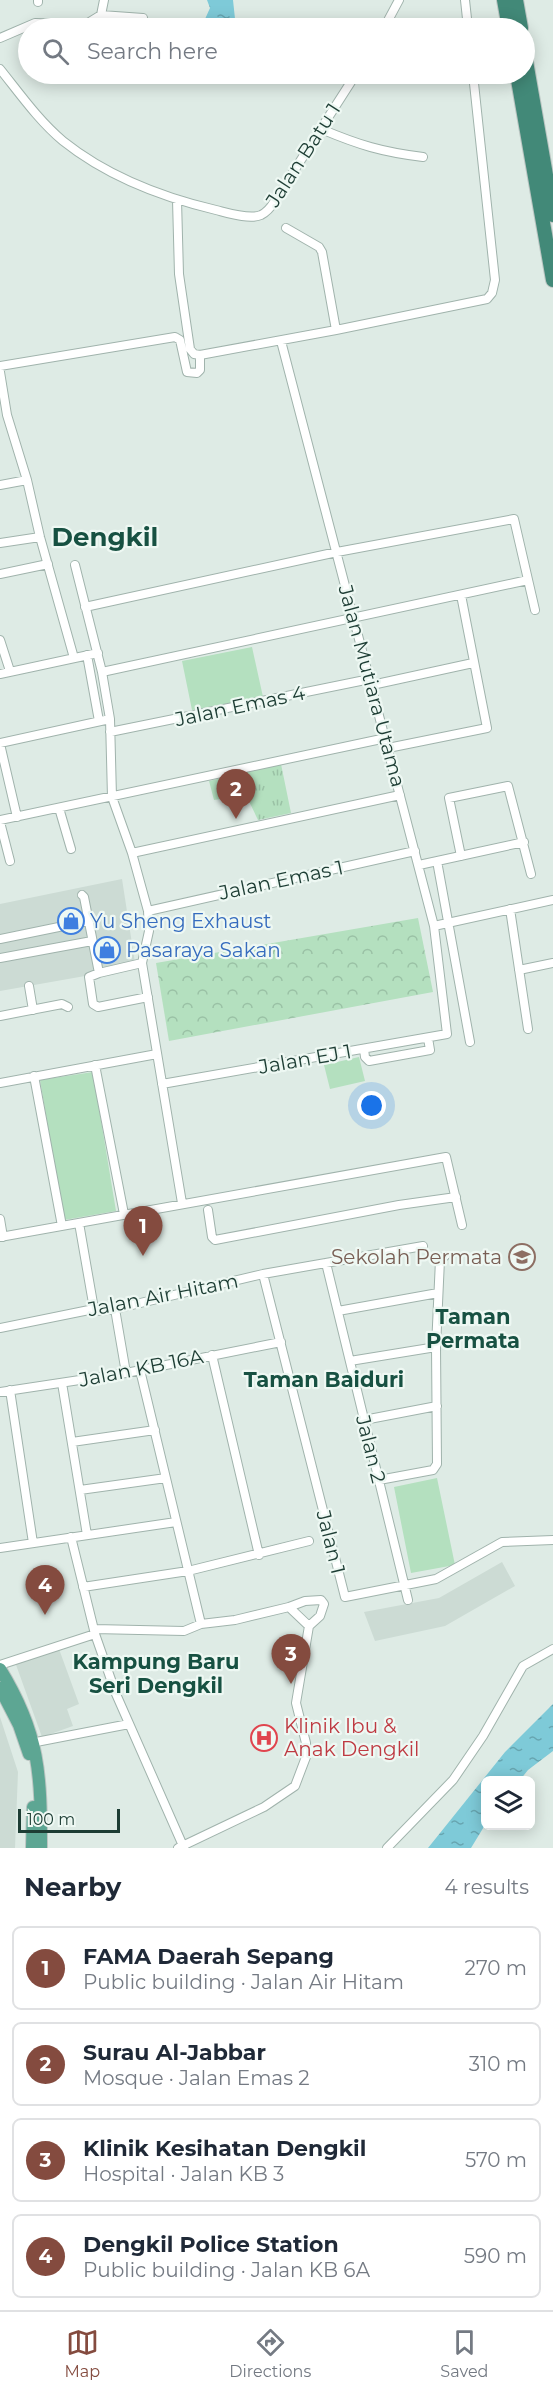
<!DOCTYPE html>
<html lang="en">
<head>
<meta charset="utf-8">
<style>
  :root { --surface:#fff; --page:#f6f6f7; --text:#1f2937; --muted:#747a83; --line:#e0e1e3; --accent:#844b3f }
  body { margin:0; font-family:Montserrat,sans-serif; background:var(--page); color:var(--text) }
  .controls { position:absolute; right:18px; bottom:18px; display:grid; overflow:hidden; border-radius:9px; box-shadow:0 3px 15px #0003 }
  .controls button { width:54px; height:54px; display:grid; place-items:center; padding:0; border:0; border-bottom:2px solid var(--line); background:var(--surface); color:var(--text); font:30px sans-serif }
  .scale { position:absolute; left:18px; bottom:15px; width:102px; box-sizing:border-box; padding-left:6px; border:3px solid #1d3d34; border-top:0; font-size:16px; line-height:21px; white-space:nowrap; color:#1d3d34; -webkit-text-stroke:4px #eef8f3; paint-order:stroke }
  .you { position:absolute; left:372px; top:1106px; width:21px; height:21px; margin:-15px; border:4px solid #fff; border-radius:50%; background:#1a73e8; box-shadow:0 0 0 9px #1a73e833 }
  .badge { display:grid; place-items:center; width:39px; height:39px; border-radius:50%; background:var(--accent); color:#fff; font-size:20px; font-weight:700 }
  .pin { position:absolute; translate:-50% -50px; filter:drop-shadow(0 2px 3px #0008) }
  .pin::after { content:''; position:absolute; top:32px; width:21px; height:18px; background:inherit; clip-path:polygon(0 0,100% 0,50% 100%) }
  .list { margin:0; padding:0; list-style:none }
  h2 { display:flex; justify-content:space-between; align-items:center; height:78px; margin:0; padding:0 24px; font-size:26px }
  h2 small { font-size:20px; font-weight:400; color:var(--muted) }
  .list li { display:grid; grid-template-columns:39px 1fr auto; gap:18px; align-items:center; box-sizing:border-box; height:84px; margin:0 12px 12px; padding:0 12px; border:2px solid var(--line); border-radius:9px }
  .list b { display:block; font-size:22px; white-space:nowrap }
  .list p { margin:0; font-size:20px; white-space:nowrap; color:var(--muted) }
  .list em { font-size:20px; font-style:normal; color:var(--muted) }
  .icon { flex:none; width:33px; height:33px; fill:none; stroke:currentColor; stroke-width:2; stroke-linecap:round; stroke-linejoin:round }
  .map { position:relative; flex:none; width:553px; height:1848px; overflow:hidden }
  .search { position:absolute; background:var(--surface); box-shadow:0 3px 15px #0003; left:18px; right:18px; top:18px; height:66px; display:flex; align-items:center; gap:15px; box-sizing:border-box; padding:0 21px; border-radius:33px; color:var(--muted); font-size:22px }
  .sheet { height:462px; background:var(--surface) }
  nav { display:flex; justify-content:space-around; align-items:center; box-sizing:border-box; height:84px; border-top:2px solid var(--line); background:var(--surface); font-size:16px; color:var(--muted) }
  nav a { display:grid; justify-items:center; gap:3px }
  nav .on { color:var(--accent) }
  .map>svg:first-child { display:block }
  .built { fill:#ccdbd4 }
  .grass { fill:url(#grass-tufts) }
  .forest { fill:url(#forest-crowns) }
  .garden { fill:#b4e0bf }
  .water { fill:url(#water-ripples) }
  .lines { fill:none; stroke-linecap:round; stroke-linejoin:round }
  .minor-casing { stroke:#a0b3ac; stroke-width:10 }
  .primary-casing { stroke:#bbc5c2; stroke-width:14 }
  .trunk-casing { stroke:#bbc5c2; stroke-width:16 }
  .minor { stroke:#fff; stroke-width:8 }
  .primary { stroke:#5da693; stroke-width:12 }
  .trunk { stroke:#428978; stroke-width:14 }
  .labels { text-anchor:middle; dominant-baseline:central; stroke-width:4.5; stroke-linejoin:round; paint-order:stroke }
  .street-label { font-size:20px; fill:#1d3d34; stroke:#eef8f3 }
  .shop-label { font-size:20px; fill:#366cbe; stroke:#eef8f3; text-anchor:start }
  .education-label { font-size:20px; fill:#785e54; stroke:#eef8f3; text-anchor:end }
  .health-label { font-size:20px; fill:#be3a42; stroke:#eef8f3; text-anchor:start }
  .neighbourhood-label { font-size:21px; font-weight:bold; fill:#175142; stroke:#eef8f3 }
  .district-label { font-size:26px; font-weight:bold; fill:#175142; stroke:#eef8f3 }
</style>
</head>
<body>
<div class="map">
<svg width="553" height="1848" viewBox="0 0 553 1848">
  <defs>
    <pattern id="grass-tufts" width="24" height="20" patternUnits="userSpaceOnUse" patternTransform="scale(1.5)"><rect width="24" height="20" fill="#b4e0bf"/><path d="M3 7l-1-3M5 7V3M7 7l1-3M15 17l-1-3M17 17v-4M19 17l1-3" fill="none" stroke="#9ac1a5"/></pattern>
    <pattern id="forest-crowns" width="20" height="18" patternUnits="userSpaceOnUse" patternTransform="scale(1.5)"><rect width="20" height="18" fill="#b4e0bf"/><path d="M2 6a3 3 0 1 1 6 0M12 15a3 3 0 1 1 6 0" fill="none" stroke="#9ac1a5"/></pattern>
    <pattern id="water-ripples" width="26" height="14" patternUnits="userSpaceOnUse" patternTransform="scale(1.5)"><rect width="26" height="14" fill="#7ecad8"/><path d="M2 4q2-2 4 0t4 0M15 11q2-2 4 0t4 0" fill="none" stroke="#67a5b0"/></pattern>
  </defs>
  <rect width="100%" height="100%" fill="#deebe5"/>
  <path class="built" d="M122 879 135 963 107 967 85 976 0 991V904Z
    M502 1562 515 1586 445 1626 375 1641 364 1612 439 1598Z
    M59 1649 79 1704 67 1709 73 1726 42 1737 15 1662Z
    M0 1717 18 1772 15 1848H0Z"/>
  <path class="grass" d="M281 764 291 813 258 820 246 795 214 800 209 781Z"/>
  <path class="forest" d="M418 918 433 992 169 1041 156 963Z"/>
  <path class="garden" d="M252 647 263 697 192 710 182 661Z
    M359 1057 365 1081 330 1089 324 1065Z
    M93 1072 116 1211 64 1220 40 1080Z
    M437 1478 455 1565 411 1573 394 1487Z"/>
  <path class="water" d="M207 0H233L236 28H201L210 8Z
    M553 1704V1751L528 1770 520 1780H486L485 1825 471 1848H428L505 1752Z"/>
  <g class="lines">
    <defs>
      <path id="minor" d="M38 0V2
        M465 0 468 28
        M101 15 104 0
        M384 28 399 0
        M0 38 35 23 64 24 88 23 101 15 143 18
        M0 69C20 94 39 121 63 141 108 177 161 197 216 210 228 213 250 220 261 215 267 212 271 207 274 202L356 74
        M321 129C359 145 382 152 423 157
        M177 200 179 274 190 349 194 354 200 355 336 330 487 299 492 293 495 280 473 74
        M286 228 319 247 322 252 336 330
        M0 366 175 337 180 340 187 372 197 373 200 370V355
        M0 372 7 415 27 480 40 537 74 658
        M0 485 27 480
        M0 543 40 537
        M75 565 102 672 110 719 112 797 132 853 148 911 149 931 142 963 182 1203
        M0 574 48 564
        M85 607 337 552 514 519 535 610
        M0 640 10 671
        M87 655 99 721
        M102 672 528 580
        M0 674 98 653
        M372 685 473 663
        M110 732 370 679
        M0 743 110 719
        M0 744 17 817
        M388 748 487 728 461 595
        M59 808 71 849
        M0 820 386 738
        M0 822 10 861
        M132 853 400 795
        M461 856 449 798 508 786 531 874
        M437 861 470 1042
        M419 865 524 842
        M82 895 84 897 99 973
        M510 909 528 1029
        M148 911 415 851
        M434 926 553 900
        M0 939 88 921
        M0 958 92 941
        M142 963 99 973 89 977 93 1004 98 1007 148 997
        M519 970 553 963
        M29 986 33 1010
        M0 1016 62 1004 68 1007
        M364 1049 365 1057 369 1061 430 1050 428 1038
        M95 1065 124 1214
        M34 1076 62 1226
        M0 1083 157 1054
        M162 1084 447 1034 434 926 281 341
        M208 1210 212 1237 215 1240 399 1205 456 1197
        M0 1219 3 1237
        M79 1223 94 1309
        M0 1237 446 1157 462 1225
        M326 1263 408 1600
        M263 1274 345 1597 436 1579 502 1542 553 1540
        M115 1309 126 1373
        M338 1311 438 1293
        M0 1328 94 1309 100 1311 115 1309 263 1274 423 1246
        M212 1355 259 1555
        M350 1361 436 1347
        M140 1370 201 1624
        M62 1383 87 1535
        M10 1390 33 1543
        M0 1392 126 1373 281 1342
        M364 1420 437 1406
        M72 1442 155 1430
        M379 1480 433 1470 437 1464 436 1347 440 1260 445 1256
        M80 1490 166 1478
        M71 1537 95 1634 116 1694 184 1848
        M0 1548 176 1522
        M83 1587 188 1571 309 1541
        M94 1629 184 1631 201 1624 235 1620 289 1607 305 1601 321 1600 324 1604 320 1616 309 1626
        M0 1665 95 1634
        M31 1743 129 1724
        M178 1848 264 1807 295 1786 306 1757V1743L296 1703 309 1626 289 1607
        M387 1848 453 1780 483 1736 523 1666 553 1649"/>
      <path id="primary" d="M0 1669C40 1734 41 1775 41 1848
        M0 1688 19 1725 29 1754
        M32 1848 33 1807"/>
      <path id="trunk" d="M504 0 509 28
        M516 0 521 28
        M524 50 553 215
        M517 74 553 280"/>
    </defs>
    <use href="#minor" class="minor-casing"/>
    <use href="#primary" class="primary-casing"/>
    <use href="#trunk" class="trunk-casing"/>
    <use href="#minor" class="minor"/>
    <use href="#primary" class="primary"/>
    <use href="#trunk" class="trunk"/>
  </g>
  <defs>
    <symbol id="shop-ring" viewBox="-11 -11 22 22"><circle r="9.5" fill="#eef8f3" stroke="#3f7fe0" stroke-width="1.5"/><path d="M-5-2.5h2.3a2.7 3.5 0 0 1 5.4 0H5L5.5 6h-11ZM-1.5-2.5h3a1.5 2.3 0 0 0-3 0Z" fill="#3f7fe0"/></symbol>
    <symbol id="school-ring" viewBox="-11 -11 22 22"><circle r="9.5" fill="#eef8f3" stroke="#8d6e63" stroke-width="1.5"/><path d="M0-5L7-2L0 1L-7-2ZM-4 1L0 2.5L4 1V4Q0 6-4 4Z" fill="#8d6e63"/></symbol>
    <symbol id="hospital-ring" viewBox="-11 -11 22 22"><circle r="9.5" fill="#eef8f3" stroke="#e0444e" stroke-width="1.5"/><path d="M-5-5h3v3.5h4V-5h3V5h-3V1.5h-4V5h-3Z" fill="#e0444e"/></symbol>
  </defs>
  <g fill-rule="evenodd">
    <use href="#shop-ring" x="56" y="906" width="30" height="30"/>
    <use href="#shop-ring" x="92" y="935" width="30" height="30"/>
    <use href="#school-ring" x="507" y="1242" width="30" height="30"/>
    <use href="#hospital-ring" x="249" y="1723" width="30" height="30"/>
  </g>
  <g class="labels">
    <g class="street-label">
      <text transform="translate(303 155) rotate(-57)">Jalan Batu 1</text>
      <text transform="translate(372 686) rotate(75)">Jalan Mutiara Utama</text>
      <text transform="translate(240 706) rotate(-12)">Jalan Emas 4</text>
      <text transform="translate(281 880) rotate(-12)">Jalan Emas 1</text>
      <text transform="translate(305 1059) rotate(-10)">Jalan EJ 1</text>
      <text transform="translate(163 1295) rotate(-11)">Jalan Air Hitam</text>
      <text transform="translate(141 1368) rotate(-11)">Jalan KB 16A</text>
      <text transform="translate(371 1449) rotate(76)">Jalan 2</text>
      <text transform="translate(331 1542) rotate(76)">Jalan 1</text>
    </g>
    <g class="shop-label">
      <text x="90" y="921">Yu Sheng Exhaust</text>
      <text x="126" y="950">Pasaraya Sakan</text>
    </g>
    <g class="education-label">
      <text x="502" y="1257">Sekolah Permata</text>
    </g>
    <g class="health-label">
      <text x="284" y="1726">Klinik Ibu &amp;<tspan x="284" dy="23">Anak Dengkil</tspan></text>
    </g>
    <g class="neighbourhood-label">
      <text x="473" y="1316">Taman<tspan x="473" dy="24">Permata</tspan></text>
      <text x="324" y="1379">Taman Baiduri</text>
      <text x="156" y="1661">Kampung Baru<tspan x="156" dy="24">Seri Dengkil</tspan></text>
    </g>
    <g class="district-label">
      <text x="105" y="537">Dengkil</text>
    </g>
  </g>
</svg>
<div class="controls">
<button><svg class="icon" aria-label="layers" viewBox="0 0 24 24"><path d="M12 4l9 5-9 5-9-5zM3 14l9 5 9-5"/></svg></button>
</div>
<div class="scale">100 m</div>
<div class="you"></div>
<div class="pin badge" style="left:143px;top:1256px">1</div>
<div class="pin badge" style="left:236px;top:819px">2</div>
<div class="pin badge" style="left:291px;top:1684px">3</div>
<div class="pin badge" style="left:45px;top:1615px">4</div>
<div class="search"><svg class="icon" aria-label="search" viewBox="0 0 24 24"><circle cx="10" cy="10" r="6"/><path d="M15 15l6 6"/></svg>Search here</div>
</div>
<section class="sheet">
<h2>Nearby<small>4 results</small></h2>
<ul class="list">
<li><span class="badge">1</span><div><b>FAMA Daerah Sepang</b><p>Public building · Jalan Air Hitam</p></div><em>270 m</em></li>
<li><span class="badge">2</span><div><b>Surau Al-Jabbar</b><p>Mosque · Jalan Emas 2</p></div><em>310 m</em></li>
<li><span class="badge">3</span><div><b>Klinik Kesihatan Dengkil</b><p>Hospital · Jalan KB 3</p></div><em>570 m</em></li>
<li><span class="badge">4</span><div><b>Dengkil Police Station</b><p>Public building · Jalan KB 6A</p></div><em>590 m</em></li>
</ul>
</section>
<nav>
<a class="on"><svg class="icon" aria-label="map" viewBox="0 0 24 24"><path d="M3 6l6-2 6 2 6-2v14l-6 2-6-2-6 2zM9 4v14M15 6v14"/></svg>Map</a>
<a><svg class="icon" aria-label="directions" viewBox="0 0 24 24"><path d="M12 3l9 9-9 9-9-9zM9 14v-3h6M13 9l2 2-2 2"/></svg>Directions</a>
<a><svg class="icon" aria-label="saved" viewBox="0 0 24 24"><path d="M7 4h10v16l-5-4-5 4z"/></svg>Saved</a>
</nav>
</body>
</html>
